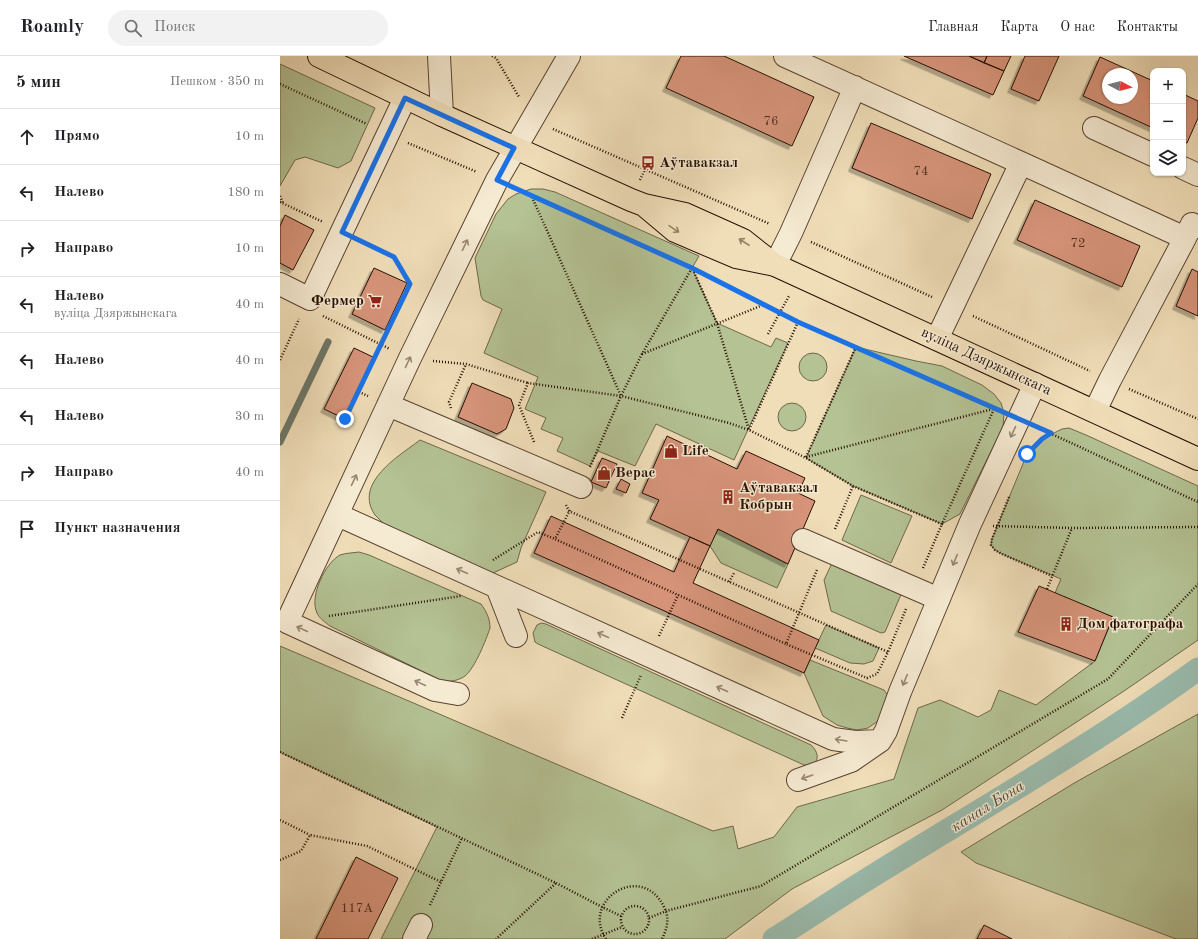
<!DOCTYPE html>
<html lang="ru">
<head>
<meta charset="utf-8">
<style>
  :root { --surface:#fff; --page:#f2f2f2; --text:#202124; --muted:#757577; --line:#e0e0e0 }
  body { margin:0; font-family:"Old Standard TT",serif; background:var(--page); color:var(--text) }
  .controls { position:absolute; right:12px; top:12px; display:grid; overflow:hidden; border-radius:8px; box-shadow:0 1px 3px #0004 }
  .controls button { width:36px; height:36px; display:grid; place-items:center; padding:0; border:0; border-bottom:1px solid var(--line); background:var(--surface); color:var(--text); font:20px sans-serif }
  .compass { position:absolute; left:822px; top:12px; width:36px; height:36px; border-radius:50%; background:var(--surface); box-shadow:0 1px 3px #0004; rotate:97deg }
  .stop { position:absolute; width:12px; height:12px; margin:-9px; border:3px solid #1a73e8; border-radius:50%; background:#fff }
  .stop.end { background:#1a73e8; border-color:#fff; box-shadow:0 1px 4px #0008 }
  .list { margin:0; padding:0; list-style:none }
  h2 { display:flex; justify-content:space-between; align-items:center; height:52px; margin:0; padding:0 16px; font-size:17px }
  h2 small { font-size:13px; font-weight:400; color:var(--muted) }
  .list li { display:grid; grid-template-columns:26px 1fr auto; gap:12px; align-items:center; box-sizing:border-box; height:56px; padding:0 16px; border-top:1px solid var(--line) }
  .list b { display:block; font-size:15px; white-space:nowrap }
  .list p { margin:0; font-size:13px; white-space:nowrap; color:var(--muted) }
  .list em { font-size:13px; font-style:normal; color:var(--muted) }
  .icon { flex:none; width:22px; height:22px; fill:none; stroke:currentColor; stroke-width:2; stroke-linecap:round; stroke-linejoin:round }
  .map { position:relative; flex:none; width:918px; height:883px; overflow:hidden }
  header { display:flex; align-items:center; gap:24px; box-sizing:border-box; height:56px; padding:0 20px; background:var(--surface); border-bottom:1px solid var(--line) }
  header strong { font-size:19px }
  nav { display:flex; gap:22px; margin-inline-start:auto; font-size:14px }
  .search { width:280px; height:36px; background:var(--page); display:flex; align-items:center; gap:10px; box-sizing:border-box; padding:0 14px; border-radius:22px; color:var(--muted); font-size:15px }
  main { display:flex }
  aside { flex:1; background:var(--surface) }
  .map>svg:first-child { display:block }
  .green { fill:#b4c294; stroke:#6e684b }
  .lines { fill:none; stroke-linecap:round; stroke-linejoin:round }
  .stream { stroke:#6c7769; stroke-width:7 }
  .canal { stroke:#9abcae; stroke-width:23 }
  .building { fill:#d7947a; stroke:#270f02; fill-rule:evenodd; filter:url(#shadow) }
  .minor-casing { stroke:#594330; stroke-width:24 }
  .major-casing { stroke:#270f02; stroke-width:24 }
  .path { stroke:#270f02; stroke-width:2.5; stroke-dasharray:1 2; stroke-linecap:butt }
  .minor { stroke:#f5ead2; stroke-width:22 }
  .major { stroke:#f0deb9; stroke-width:22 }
  .oneway { stroke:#968167 }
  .oneway2 { stroke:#988774 }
  .route { stroke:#1a73e8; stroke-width:5 }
  .labels { text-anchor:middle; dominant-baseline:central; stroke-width:3; stroke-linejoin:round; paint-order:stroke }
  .number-label { font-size:13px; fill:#533020 }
  .poi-label { font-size:15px; font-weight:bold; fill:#270f02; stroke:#f5ead2; text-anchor:start }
  .street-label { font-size:15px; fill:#270f02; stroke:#f5ead2 }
  .water-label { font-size:16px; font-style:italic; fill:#4f4c3e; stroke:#f5ead2 }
</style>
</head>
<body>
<header>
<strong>Roamly</strong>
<div class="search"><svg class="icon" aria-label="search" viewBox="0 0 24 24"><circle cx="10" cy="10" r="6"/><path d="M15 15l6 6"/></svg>Поиск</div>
<nav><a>Главная</a><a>Карта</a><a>О нас</a><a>Контакты</a></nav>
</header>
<main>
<aside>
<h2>5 мин<small>Пешком · 350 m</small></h2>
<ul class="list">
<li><svg class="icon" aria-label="ahead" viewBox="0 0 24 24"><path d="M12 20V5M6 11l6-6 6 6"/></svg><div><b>Прямо</b></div><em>10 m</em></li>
<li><svg class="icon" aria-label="left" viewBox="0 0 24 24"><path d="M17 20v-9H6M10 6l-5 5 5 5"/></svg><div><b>Налево</b></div><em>180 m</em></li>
<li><svg class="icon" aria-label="right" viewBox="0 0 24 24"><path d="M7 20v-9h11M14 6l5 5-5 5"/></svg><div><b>Направо</b></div><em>10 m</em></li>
<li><svg class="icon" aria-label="left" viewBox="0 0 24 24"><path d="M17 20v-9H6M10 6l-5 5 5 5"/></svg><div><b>Налево</b><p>вуліца Дзяржынскага</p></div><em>40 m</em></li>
<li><svg class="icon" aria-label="left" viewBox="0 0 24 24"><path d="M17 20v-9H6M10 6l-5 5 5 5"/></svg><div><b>Налево</b></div><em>40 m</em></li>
<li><svg class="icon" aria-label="left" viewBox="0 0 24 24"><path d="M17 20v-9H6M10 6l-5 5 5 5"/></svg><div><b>Налево</b></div><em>30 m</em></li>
<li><svg class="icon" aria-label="right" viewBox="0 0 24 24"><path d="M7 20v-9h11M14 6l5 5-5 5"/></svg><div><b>Направо</b></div><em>40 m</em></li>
<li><svg class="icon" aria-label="arrive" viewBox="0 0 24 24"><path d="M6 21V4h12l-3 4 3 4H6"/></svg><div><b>Пункт назначения</b></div></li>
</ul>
</aside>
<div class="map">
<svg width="918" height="883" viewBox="0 0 918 883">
  <defs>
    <filter id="shadow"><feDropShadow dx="-3.5" dy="3.5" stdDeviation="0" flood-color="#0004"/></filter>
  </defs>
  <rect width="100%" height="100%" fill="#f0deb9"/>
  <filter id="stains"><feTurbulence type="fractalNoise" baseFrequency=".005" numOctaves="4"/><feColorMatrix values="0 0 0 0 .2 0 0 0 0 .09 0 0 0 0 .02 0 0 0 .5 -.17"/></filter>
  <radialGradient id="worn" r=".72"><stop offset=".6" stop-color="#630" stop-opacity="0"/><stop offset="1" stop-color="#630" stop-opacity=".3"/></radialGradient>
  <path class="green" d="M0 8 95 52 71 105 58 112 25 101 15 104 0 130Z
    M251 133H263L275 136 419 200 412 212 437 267 491 291 496 282 508 287 454 404 376 368 355 410 318 395 310 410 277 395 283 382 261 373 266 362 245 353 258 321 204 297 222 253 203 244 201 240 195 202 216 158 228 143 236 138Z
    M576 291 636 305 662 310 702 329 714 338 721 347 724 357 723 371 680 458 662 468 573 430 526 402Z
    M519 311a14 14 0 1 1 28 0a14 14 0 1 1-28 0Z
    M498 361a14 14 0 1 1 28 0a14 14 0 1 1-28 0Z
    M789 372 806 379 918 430V584L844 635 662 754 512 833 445 883H101L157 771 0 696V590L433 775 453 770 458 793 494 781 517 751 614 723 638 652 660 644 698 661 711 654 719 634 756 649 815 605 833 561 775 537 781 523 722 498 715 494 711 489 712 483 747 398 762 383 782 373Z
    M140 384 266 436 241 492 237 506 213 517 104 468C101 465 98 462 95 459 73 427 119 400 140 384Z
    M581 439 632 460 611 507 562 484Z
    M438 473 508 508 497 532 441 507 430 490Z
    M79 496 89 499 201 548C206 555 210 562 210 572 206 584 195 612 185 620 178 625 171 625 164 626L50 570C46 567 39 562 37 557 29 541 45 507 60 499 66 497 72 497 79 496Z
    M553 505 623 534 605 576 601 577 551 555 544 524Z
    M261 567 266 568 531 689C541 698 539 711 524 709L258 588 255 586 253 577 257 569Z
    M546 569 599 592 593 605 584 608 570 607 535 592Z
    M530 604 604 634 609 641 604 656 598 665 588 672 577 674 567 672 557 669 543 660 524 617Z
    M918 658V883H896L696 807 681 796 796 726Z"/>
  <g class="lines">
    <path class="stream" d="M0 386 48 286"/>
    <path class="canal" d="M494 883C529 861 563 838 599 816 706 750 816 687 918 613"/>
  </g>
  <path class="building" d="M401 0H444L534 41 512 90 386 32Z
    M624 0H689L724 15 713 39Z
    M689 0H707L704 7Z
    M707 0H731L724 15 704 7Z
    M745 0H779L759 45 731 33Z
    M820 1 873 25V72L803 40ZM828 18H852V42H828Z
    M903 38 918 45V62L907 87 903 86Z
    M591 67 711 118 692 163 572 112Z
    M755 144 860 190 842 231 737 184Z
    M5 159 34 174 13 214 0 207V170Z
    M94 212 127 227 105 274 72 258Z
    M912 213 918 216V260L896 250Z
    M74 292 95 302 65 363 44 353Z
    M192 327 231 343 234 352 226 373 217 378 178 361Z
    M387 380 457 413 466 395 525 422 518 437 535 445 508 508 438 473 430 490 370 463 379 444 362 437Z
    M322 402 337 408 326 432 311 426Z
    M341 423 350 428 346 437 336 433Z
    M271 460 394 516 410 481 430 490 413 527 539 584 524 617 254 497Z
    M759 530 833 561 815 605 738 576Z
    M76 801 118 822 88 883H36Z
    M704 869 732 883H697Z"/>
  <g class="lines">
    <defs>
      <path id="minor" d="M159 0 162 59
        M505 0 741 107
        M814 72 873 99
        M903 112 918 119
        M495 209 511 177 575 31
        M0 228 30 243 125 42
        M657 283 741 107 905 182
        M108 349 301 431
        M815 355 830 324 905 182 912 168 918 171
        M58 459 553 683 575 686 600 685
        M523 484 659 543
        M217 531 236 580
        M178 638 155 634 7 566 130 302 217 124 289 0
        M518 724 571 705 600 685 606 675 620 636 690 468 755 328
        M134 883 141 869"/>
      <path id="major" d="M39 0 162 59 351 144 364 149 405 158 463 184 491 206
        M364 149 395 175 456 201 495 209 918 403"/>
    </defs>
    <use href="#minor" class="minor-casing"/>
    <use href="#major" class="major-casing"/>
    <path class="path" d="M212 0 216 2 239 41
      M0 28 87 68
      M273 73 490 168
      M128 87 197 116
      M360 124 368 107
      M237 133 412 212 518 266 719 355
      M0 140 3 147
      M252 141 341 340 362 298 412 212 437 267 469 374 518 266
      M0 146 43 166
      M531 186 652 241
      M43 260 110 293
      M693 260 810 315
      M488 278 509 240
      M362 298 483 249
      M0 304 19 263
      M153 305 186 308 248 327
      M849 333 918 363
      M79 336 88 340
      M171 352 169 346 186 308
      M65 363 130 228 114 201 81 185
      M759 372 918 446
      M254 386 239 349 248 327 341 340 449 367 469 374 526 402 573 430 662 468 714 353
      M751 393 762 383 771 378
      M526 401 713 353
      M526 401 576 291
      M310 411 341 340
      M729 441 712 483 711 489 715 494 722 498 772 520
      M286 449 289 455 608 596
      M290 454 275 483 506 588
      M713 470 792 472 918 471
      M555 473 573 430
      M213 504 258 476 275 483
      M643 512 662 468H664
      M537 514 506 588 587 622 597 618 608 596 626 553
      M449 526 454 517
      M767 533 792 472
      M49 560 181 540
      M379 580 398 539
      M342 662 361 619
      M0 696 276 827 216 883
      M0 764 30 779
      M0 804 21 795 30 779 87 790 161 826 182 782
      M276 827 322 851 341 860
      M150 849 161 826
      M341 864a14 14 0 1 1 28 0a14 14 0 1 1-28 0Z
      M369 862 386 855 481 830 828 623 918 528
      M312 883 342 871
      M326 883C300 844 362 805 384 851 390 862 387 873 382 883"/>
    <use href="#minor" class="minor"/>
    <use href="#major" class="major"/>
  </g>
  <defs><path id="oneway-shaft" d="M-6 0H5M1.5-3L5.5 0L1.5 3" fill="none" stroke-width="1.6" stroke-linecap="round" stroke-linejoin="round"/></defs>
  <g class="oneway">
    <use href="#oneway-shaft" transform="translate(394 173) rotate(34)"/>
    <use href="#oneway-shaft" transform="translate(464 186) rotate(-147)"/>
  </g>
  <g class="oneway2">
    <use href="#oneway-shaft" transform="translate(185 189) rotate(-64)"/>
    <use href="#oneway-shaft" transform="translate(128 306) rotate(-65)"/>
    <use href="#oneway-shaft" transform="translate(733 376) rotate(115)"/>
    <use href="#oneway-shaft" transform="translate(74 424) rotate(-65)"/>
    <use href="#oneway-shaft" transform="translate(675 504) rotate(112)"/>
    <use href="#oneway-shaft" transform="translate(182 515) rotate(-156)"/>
    <use href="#oneway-shaft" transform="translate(22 573) rotate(-155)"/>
    <use href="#oneway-shaft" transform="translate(323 579) rotate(-156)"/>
    <use href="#oneway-shaft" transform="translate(625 624) rotate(113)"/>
    <use href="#oneway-shaft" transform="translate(140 627) rotate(-155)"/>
    <use href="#oneway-shaft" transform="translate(442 633) rotate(-156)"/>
    <use href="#oneway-shaft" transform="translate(561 684) rotate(-171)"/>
    <use href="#oneway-shaft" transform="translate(527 721) rotate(161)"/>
  </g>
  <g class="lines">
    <path class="route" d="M65 363 130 228 114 201 62 176 125 42 234 92 217 124 412 212 518 266 771 377 762 383 747 398"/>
  </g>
  <defs>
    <symbol id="bus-bare" viewBox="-9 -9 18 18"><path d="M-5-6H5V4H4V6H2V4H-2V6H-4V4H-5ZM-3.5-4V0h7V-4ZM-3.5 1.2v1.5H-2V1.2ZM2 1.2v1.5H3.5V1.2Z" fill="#8f2418" stroke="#f5ead2" stroke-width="2.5" paint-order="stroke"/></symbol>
    <symbol id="supermarket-bare" viewBox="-9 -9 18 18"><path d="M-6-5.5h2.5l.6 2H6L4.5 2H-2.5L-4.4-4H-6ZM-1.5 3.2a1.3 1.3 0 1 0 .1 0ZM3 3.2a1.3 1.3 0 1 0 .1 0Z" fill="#8f2418" stroke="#f5ead2" stroke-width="2.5" paint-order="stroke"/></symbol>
    <symbol id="shop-bare" viewBox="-9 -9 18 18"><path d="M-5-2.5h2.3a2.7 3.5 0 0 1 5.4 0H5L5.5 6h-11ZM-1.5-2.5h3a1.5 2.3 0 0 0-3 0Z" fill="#8f2418" stroke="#f5ead2" stroke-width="2.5" paint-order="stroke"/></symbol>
    <symbol id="building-bare" viewBox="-9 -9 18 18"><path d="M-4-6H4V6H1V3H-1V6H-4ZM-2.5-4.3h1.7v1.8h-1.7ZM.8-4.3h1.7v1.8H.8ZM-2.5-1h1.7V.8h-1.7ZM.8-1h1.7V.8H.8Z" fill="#8f2418" stroke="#f5ead2" stroke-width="2.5" paint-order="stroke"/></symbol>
  </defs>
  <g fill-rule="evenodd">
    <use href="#bus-bare" x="358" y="97" width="20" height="20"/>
    <use href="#supermarket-bare" x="85" y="235" width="20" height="20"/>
    <use href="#shop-bare" x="381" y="385" width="20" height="20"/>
    <use href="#shop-bare" x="314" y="407" width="20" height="20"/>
    <use href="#building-bare" x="438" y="431" width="20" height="20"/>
    <use href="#building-bare" x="776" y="558" width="20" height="20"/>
  </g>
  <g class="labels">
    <g class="number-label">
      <text x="491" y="65">76</text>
      <text x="641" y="115">74</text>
      <text x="798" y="187">72</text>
      <text x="77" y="852">117А</text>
    </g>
    <g class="poi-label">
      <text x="379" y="107">Аўтавакзал</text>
      <text x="84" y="245" text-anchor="end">Фермер</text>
      <text x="402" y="395">Life</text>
      <text x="335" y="417">Верас</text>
      <text x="459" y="432">Аўтавакзал<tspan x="459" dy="17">Кобрын</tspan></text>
      <text x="797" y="568">Дом фатографа</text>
    </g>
    <g class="street-label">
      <text transform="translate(706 306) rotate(25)">вуліца Дзяржынскага</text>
    </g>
    <g class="water-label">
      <text transform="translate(708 751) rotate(-32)">канал Бона</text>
    </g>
  </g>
  <rect width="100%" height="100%" filter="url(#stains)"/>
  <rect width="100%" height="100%" fill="url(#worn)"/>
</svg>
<div class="controls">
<button>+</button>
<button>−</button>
<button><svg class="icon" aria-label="layers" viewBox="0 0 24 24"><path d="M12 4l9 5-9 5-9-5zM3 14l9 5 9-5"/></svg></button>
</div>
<svg class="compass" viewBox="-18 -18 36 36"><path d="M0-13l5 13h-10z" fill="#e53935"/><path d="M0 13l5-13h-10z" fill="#757577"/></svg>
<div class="stop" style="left:747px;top:398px"></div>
<div class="stop end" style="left:65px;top:363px"></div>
</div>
</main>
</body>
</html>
